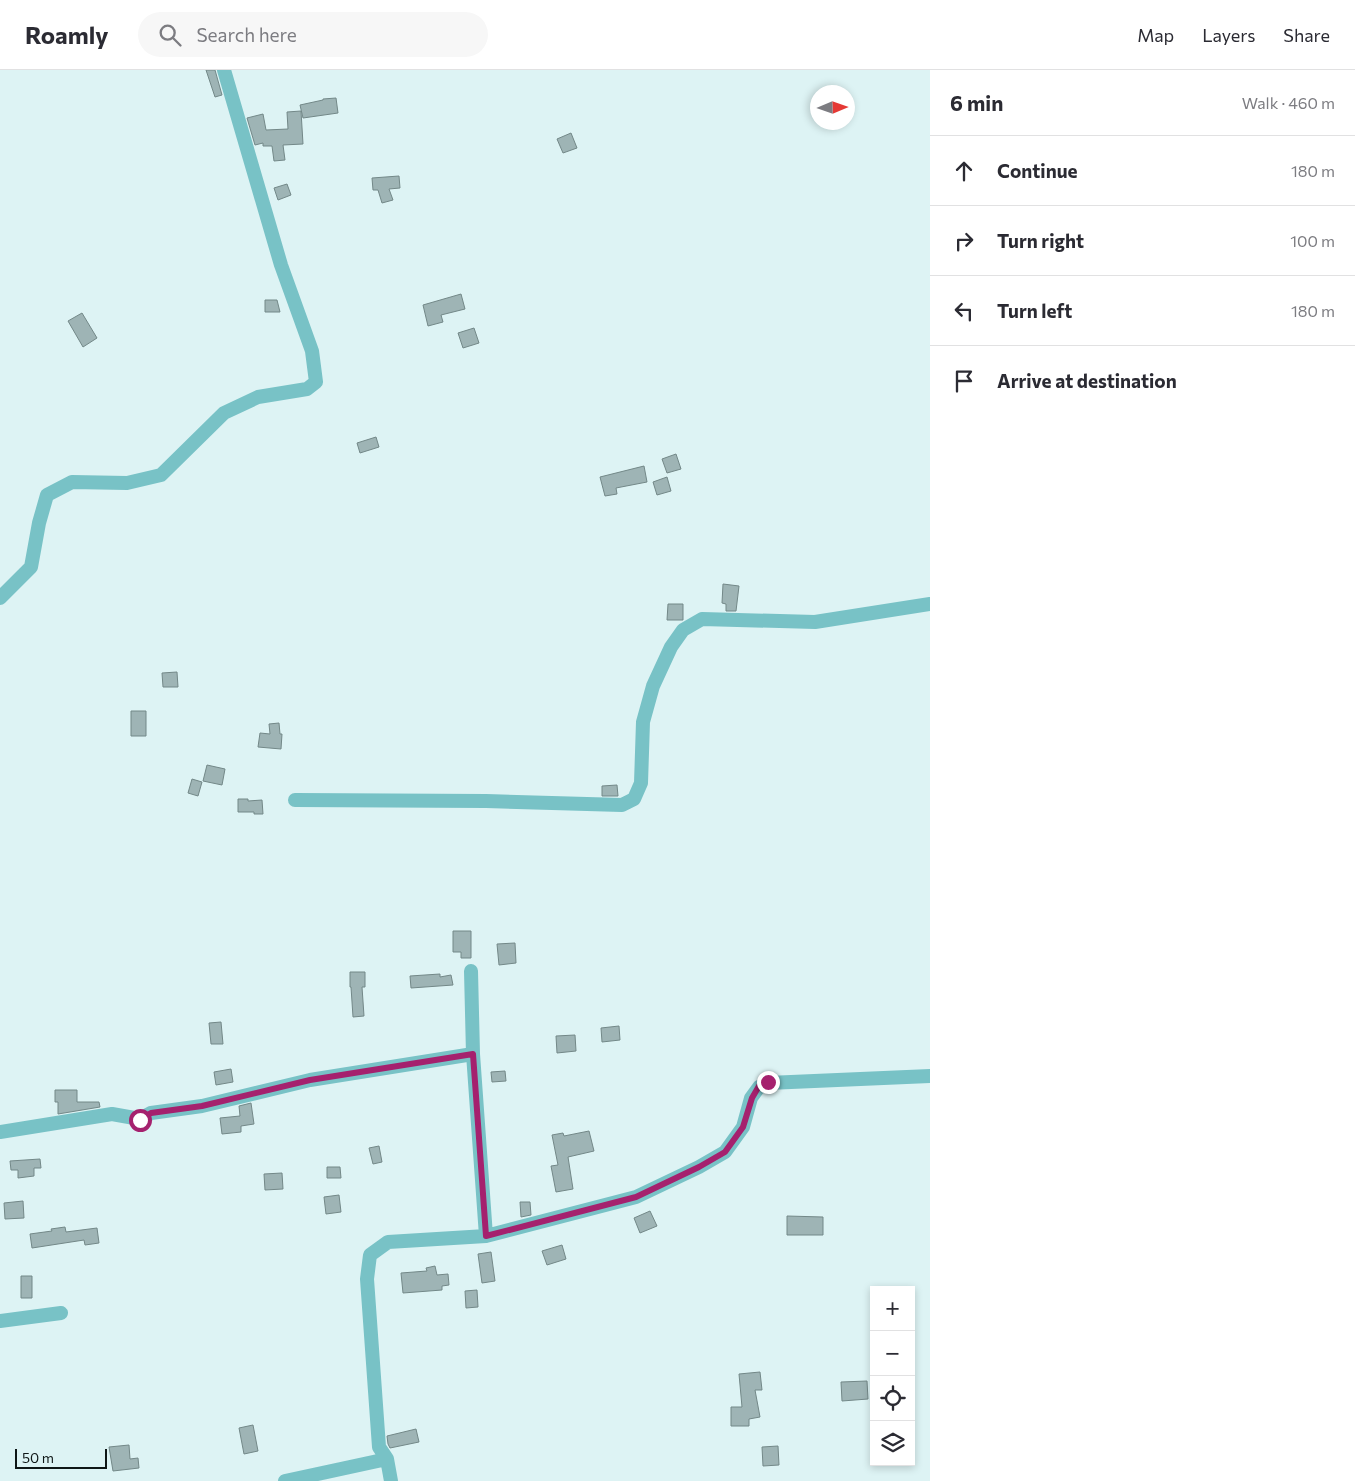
<!DOCTYPE html>
<html lang="en">
<head>
<meta charset="utf-8">
<style>
  :root { --surface:#fff; --page:#f7f7f7; --text:#2b2b33; --muted:#7c7c81; --line:#e1e1e2 }
  body { margin:0; font-family:Commissioner,sans-serif; background:var(--page); color:var(--text) }
  .controls { position:absolute; right:15px; bottom:15px; display:grid; overflow:hidden; border-radius:0px; box-shadow:0 2px 8px #0003 }
  .controls button { width:45px; height:45px; display:grid; place-items:center; padding:0; border:0; border-bottom:1px solid var(--line); background:var(--surface); color:var(--text); font:25px sans-serif }
  .compass { position:absolute; left:810px; top:15px; width:45px; height:45px; border-radius:50%; background:var(--surface); box-shadow:0 2px 8px #0003; rotate:88deg }
  .scale { position:absolute; left:15px; bottom:12px; width:92px; box-sizing:border-box; padding-left:5px; border:2px solid #0e1616; border-top:0; font-size:14px; line-height:18px; white-space:nowrap; color:#0e1616; -webkit-text-stroke:4px #ddf3f4; paint-order:stroke }
  .stop { position:absolute; width:15px; height:15px; margin:-11px; border:4px solid #a5216e; border-radius:50%; background:#fff }
  .stop.end { background:#a5216e; border-color:#fff; box-shadow:0 1px 5px #0008 }
  .list { margin:0; padding:0; list-style:none }
  h2 { display:flex; justify-content:space-between; align-items:center; height:65px; margin:0; padding:0 20px; font-size:21px }
  h2 small { font-size:16px; font-weight:400; color:var(--muted) }
  .list li { display:grid; grid-template-columns:32px 1fr auto; gap:15px; align-items:center; box-sizing:border-box; height:70px; padding:0 20px; border-top:1px solid var(--line) }
  .list b { display:block; font-size:19px; white-space:nowrap }
  .list em { font-size:16px; font-style:normal; color:var(--muted) }
  .icon { flex:none; width:28px; height:28px; fill:none; stroke:currentColor; stroke-width:2; stroke-linecap:round; stroke-linejoin:round }
  .map { position:relative; flex:none; width:930px; height:1411px; overflow:hidden }
  header { display:flex; align-items:center; gap:30px; box-sizing:border-box; height:70px; padding:0 25px; background:var(--surface); border-bottom:1px solid var(--line) }
  header strong { font-size:24px }
  nav { display:flex; gap:28px; margin-inline-start:auto; font-size:18px }
  .search { width:350px; height:45px; background:var(--page); display:flex; align-items:center; gap:12px; box-sizing:border-box; padding:0 18px; border-radius:28px; color:var(--muted); font-size:19px }
  main { display:flex }
  aside { flex:1; background:var(--surface) }
  .map>svg:first-child { display:block }
  .building { fill:#9eb4b5; stroke:#738888 }
  .lines { fill:none; stroke-linecap:round; stroke-linejoin:round }
  .minor { stroke:#78c2c6; stroke-width:14 }
  .route { stroke:#a5216e; stroke-width:6 }
</style>
</head>
<body>
<header>
<strong>Roamly</strong>
<div class="search"><svg class="icon" aria-label="search" viewBox="0 0 24 24"><circle cx="10" cy="10" r="6"/><path d="M15 15l6 6"/></svg>Search here</div>
<nav><a>Map</a><a>Layers</a><a>Share</a></nav>
</header>
<main>
<div class="map">
<svg width="930" height="1411" viewBox="0 0 930 1411">
  <rect width="100%" height="100%" fill="#ddf3f4"/>
  <path class="building" d="M206 0H215L222 25 215 27Z
    M336 28 338 43 303 48 300 35 323 30V29Z
    M301 41 303 74 283 75 285 90 274 91 272 76H263V73L255 75 247 48 263 44 266 60 288 59 287 42Z
    M571 63 577 78 563 83 557 69Z
    M399 106 400 118 389 119 393 130 382 133 378 120H373L372 108Z
    M287 114 291 125 278 130 274 118Z
    M461 224 465 239 441 245 443 252 428 256 423 235Z
    M265 230H277L280 242H265Z
    M82 243 97 268 83 277 68 251Z
    M474 258 479 273 463 278 458 263Z
    M376 367 379 377 360 383 357 373Z
    M676 384 681 399 667 403 662 389Z
    M644 396 647 412 616 418 617 424 605 426 600 407Z
    M667 407 671 421 657 425 653 412Z
    M723 514 739 516 736 541H726V534L722 533Z
    M668 534H683V550H667Z
    M177 602 178 617H163L162 603Z
    M131 641H146V666H131Z
    M279 653 280 664H282L281 679 258 677 260 663 270 664 269 654Z
    M207 695 225 699 222 715 203 711Z
    M192 709 202 712 198 726 188 723Z
    M617 715 618 726H602V716Z
    M238 729H248V731L262 730 263 744H254V742H238Z
    M453 861H471V888H461V882H453Z
    M515 873 516 893 499 895 497 874Z
    M350 902H365V917H362L364 946 353 947 351 917H350Z
    M440 904V907L451 905 453 915 411 918 410 906Z
    M221 952 223 974H211L209 953Z
    M619 956 620 970 602 972 601 958Z
    M575 965 576 981 557 983 556 966Z
    M231 999 233 1012 216 1015 214 1002Z
    M505 1001 506 1011 492 1012 491 1002Z
    M55 1020H77V1032H99L100 1037 58 1044V1032H55Z
    M251 1033 254 1054 241 1056V1062L222 1064 220 1048 240 1046 239 1036Z
    M589 1061 594 1081 568 1087 573 1119 556 1122 551 1096 558 1095 552 1065 563 1063 564 1066Z
    M379 1076 382 1092 373 1094 369 1078Z
    M40 1089 41 1098H34V1106L18 1108V1100H11L10 1091Z
    M327 1097H340L341 1108H327Z
    M282 1103 283 1119 265 1120 264 1104Z
    M339 1125 341 1142 326 1144 324 1127Z
    M23 1131 24 1148 5 1149 4 1133Z
    M520 1132H530L531 1145 521 1147Z
    M650 1141 657 1156 640 1163 634 1148Z
    M787 1146 823 1147V1165H787Z
    M65 1157 66 1162 97 1158 99 1173 85 1175 84 1170 32 1178 30 1164 52 1161 51 1159Z
    M562 1175 566 1189 547 1195 542 1181Z
    M491 1182 495 1211 482 1213 478 1184Z
    M435 1196 437 1205 448 1204 449 1215 442 1216V1220L403 1223 401 1203 427 1201 426 1198Z
    M21 1206H32V1228H21Z
    M477 1220 478 1237 466 1238 465 1221Z
    M760 1302 762 1320H755L760 1347 749 1349V1356H731V1337H742L739 1304Z
    M867 1311 868 1329 842 1331 841 1312Z
    M253 1355 258 1381 244 1384 239 1358Z
    M416 1359 419 1372 390 1378 388 1374 387 1366Z
    M129 1375 130 1389 138 1388 139 1398 113 1401 109 1377Z
    M778 1376 779 1395 763 1396 762 1377Z"/>
  <g class="lines">
    <path class="minor" d="M0 528 31 497 39 453 47 425 72 412 127 413 161 405 224 343 258 327 307 319 316 312 312 281 281 195 224 0
      M295 730 486 731 622 735 634 729 641 713 643 652 653 616 671 577 683 560 702 549 815 552 930 534
      M471 901 473 984 486 1166
      M0 1062 112 1044 140 1049 151 1043 202 1036 310 1010 473 984
      M0 1251 61 1243
      M285 1411 387 1389
      M391 1411 387 1389 379 1377 367 1209 370 1185 388 1172 486 1166 636 1127 699 1097 725 1082 743 1057 751 1028 759 1017 768 1013 930 1006"/>
  </g>
  <g class="lines">
    <path class="route" d="M140 1050 151 1043 202 1036 310 1010 473 984 486 1166 636 1127 699 1097 725 1082 743 1057 752 1028 759 1016 768 1012"/>
  </g>
</svg>
<div class="controls">
<button>+</button>
<button>−</button>
<button><svg class="icon" aria-label="locate" viewBox="0 0 24 24"><circle cx="12" cy="12" r="6"/><path d="M12 2v4M12 18v4M2 12h4M18 12h4"/></svg></button>
<button><svg class="icon" aria-label="layers" viewBox="0 0 24 24"><path d="M12 4l9 5-9 5-9-5zM3 14l9 5 9-5"/></svg></button>
</div>
<svg class="compass" viewBox="-18 -18 36 36"><path d="M0-13l5 13h-10z" fill="#e53935"/><path d="M0 13l5-13h-10z" fill="#7c7c81"/></svg>
<div class="scale">50 m</div>
<div class="stop" style="left:140px;top:1050px"></div>
<div class="stop end" style="left:768px;top:1012px"></div>
</div>
<aside>
<h2>6 min<small>Walk · 460 m</small></h2>
<ul class="list">
<li><svg class="icon" aria-label="ahead" viewBox="0 0 24 24"><path d="M12 20V5M6 11l6-6 6 6"/></svg><div><b>Continue</b></div><em>180 m</em></li>
<li><svg class="icon" aria-label="right" viewBox="0 0 24 24"><path d="M7 20v-9h11M14 6l5 5-5 5"/></svg><div><b>Turn right</b></div><em>100 m</em></li>
<li><svg class="icon" aria-label="left" viewBox="0 0 24 24"><path d="M17 20v-9H6M10 6l-5 5 5 5"/></svg><div><b>Turn left</b></div><em>180 m</em></li>
<li><svg class="icon" aria-label="arrive" viewBox="0 0 24 24"><path d="M6 21V4h12l-3 4 3 4H6"/></svg><div><b>Arrive at destination</b></div></li>
</ul>
</aside>
</main>
</body>
</html>
